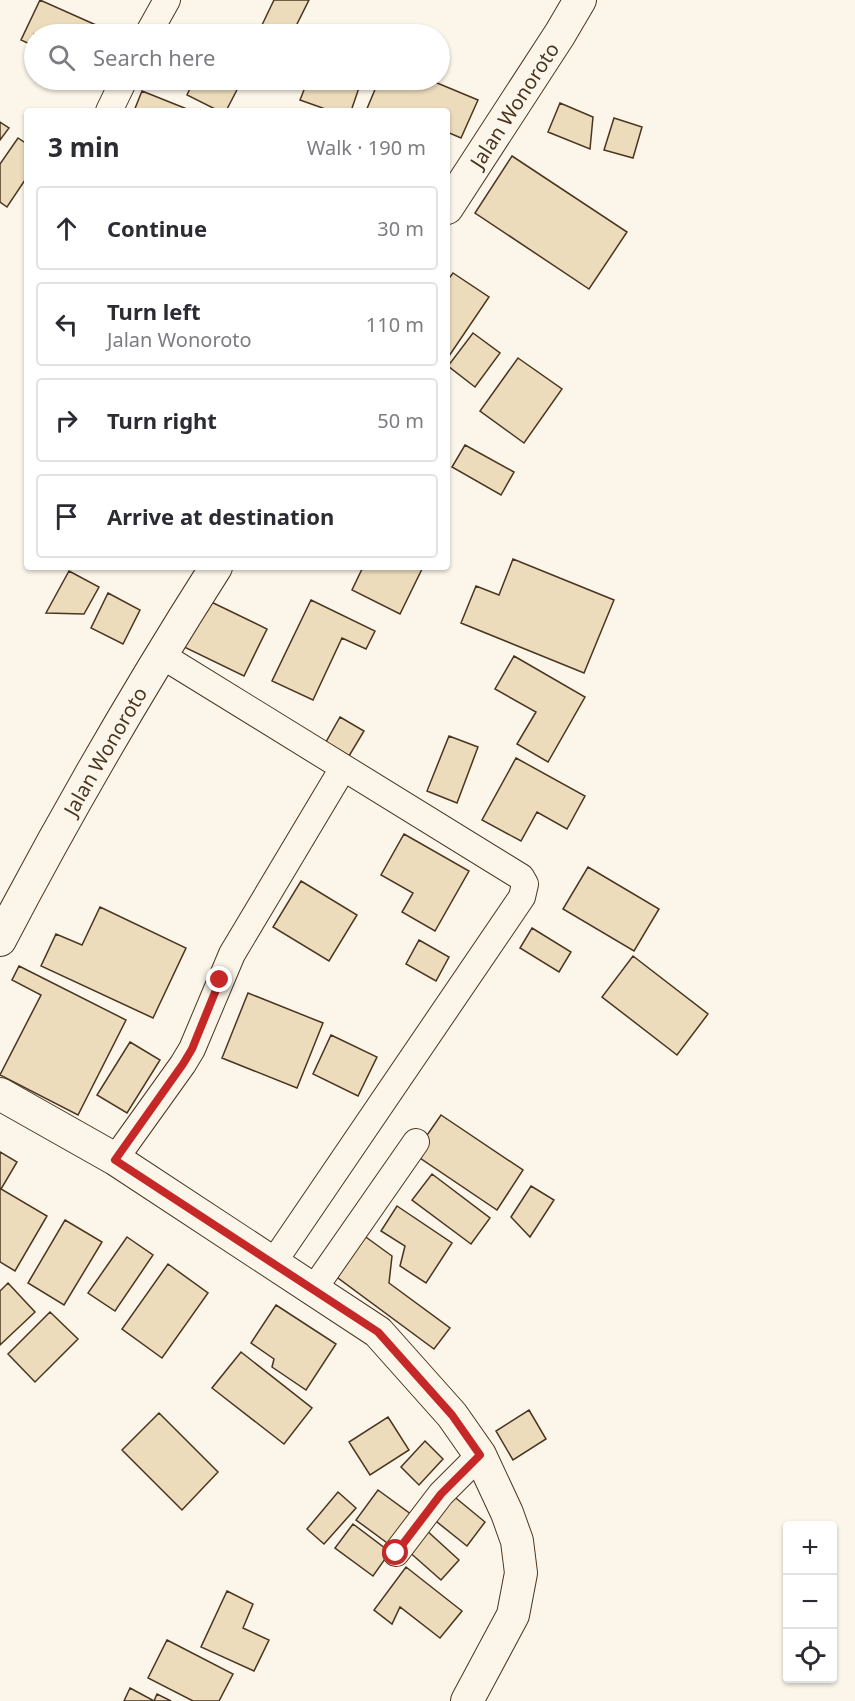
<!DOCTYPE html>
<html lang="en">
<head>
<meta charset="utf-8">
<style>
  :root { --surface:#fff; --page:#f7f7f7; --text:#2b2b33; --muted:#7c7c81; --line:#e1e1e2 }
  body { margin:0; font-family:"Noto Sans",sans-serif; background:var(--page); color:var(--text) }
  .controls { position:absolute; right:18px; bottom:18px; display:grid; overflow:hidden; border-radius:6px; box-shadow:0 2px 4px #0004 }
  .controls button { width:54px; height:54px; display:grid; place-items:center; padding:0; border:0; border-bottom:2px solid var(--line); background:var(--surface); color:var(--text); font:30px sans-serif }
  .stop { position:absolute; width:18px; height:18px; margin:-14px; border:4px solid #c62828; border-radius:50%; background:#fff }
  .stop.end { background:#c62828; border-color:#fff; box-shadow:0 2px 6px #0008 }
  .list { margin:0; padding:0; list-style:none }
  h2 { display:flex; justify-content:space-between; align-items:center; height:78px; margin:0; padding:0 24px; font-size:26px }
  h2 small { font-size:20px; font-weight:400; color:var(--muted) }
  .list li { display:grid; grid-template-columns:39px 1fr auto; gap:18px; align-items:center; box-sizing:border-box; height:84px; margin:0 12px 12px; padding:0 12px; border:2px solid var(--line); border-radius:6px }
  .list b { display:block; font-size:22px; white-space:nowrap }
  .list p { margin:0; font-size:20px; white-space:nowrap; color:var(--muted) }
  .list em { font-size:20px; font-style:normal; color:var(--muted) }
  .icon { flex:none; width:33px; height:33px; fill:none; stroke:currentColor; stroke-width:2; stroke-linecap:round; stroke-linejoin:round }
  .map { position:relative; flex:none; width:855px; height:1701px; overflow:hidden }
  .search { position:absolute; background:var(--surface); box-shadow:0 2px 4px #0004; left:24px; top:24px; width:426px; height:66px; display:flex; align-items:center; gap:15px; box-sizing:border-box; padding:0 21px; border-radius:33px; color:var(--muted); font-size:22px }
  .panel { position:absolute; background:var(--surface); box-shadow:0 2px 4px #0004; left:24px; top:108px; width:426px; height:462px; border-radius:6px }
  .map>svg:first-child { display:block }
  .building { fill:#ecdcbc; stroke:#4a3520; stroke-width:1.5 }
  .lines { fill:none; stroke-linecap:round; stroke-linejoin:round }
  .minor-casing { stroke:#4a3520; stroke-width:28 }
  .tertiary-casing { stroke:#4a3520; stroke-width:34 }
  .minor { stroke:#fbf6e9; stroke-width:26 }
  .tertiary { stroke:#fbf6e9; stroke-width:32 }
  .route { stroke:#c62828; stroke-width:8 }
  .labels { text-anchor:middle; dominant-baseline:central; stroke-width:4.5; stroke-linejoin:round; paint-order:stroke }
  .street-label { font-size:20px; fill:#4a3520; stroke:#fbf6e9 }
</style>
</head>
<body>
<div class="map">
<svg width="855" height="1701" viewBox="0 0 855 1701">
  <rect width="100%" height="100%" fill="#fbf6e9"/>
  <path class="building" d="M40 0 105 29 103 34H34V46L21 40Z
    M274 0H309L292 34H277L261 27Z
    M194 80H235L241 82 226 111H219L187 95Z
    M308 80H346L360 85 351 111H331L300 100Z
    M379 80H430L478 100 461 138 447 132V111H366Z
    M142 91 192 111H134Z
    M560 103 593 117 590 149 548 132Z
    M614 118 642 127 633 158 604 150Z
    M0 122 9 128 0 140Z
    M18 138 27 144V177L7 207 0 202V164Z
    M512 156 627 232 589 289 475 213Z
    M453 273 489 297 447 359V281Z
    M473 333 500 353 475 387 448 366Z
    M518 358 562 389 524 443 480 411Z
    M465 445 514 472 501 495 452 467Z
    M513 559 614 600 584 673 461 623 476 586 499 595Z
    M363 567H423L400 614 352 590Z
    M69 571 99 587 84 614 46 613Z
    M108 593 140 610 123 644 91 628Z
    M203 598 267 629 244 676 180 645Z
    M311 600 375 631 366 649 342 638 313 700 272 681Z
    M514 656 585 697 548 762 517 744 536 712 495 689Z
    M340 717 364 731 349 756 326 742Z
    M449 736 478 747 457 803 427 791Z
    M516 758 585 796 567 829 537 812 521 841 482 820Z
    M404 834 469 871 435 931 402 912 413 893 381 875Z
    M588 867 659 909 634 951 563 909Z
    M301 881 357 915 329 961 273 927Z
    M100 907 186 948 153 1018 41 966 56 934 82 945Z
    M532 928 571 952 559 972 520 948Z
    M419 940 449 957 436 981 406 964Z
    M633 956 708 1014 677 1055 602 997Z
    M19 966 126 1020 78 1115 0 1075 41 995 12 980Z
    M248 993 323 1023 297 1088 222 1058Z
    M331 1035 377 1057 358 1096 313 1074Z
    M130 1042 160 1060 127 1113 97 1095Z
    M441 1115 523 1170 497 1210 414 1154Z
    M0 1152 17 1162 1 1189 47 1216 15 1271 0 1262Z
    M432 1174 490 1218 471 1244 412 1200Z
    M531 1186 554 1200 530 1237 511 1217Z
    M397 1206 452 1243 426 1283 400 1266 405 1246 381 1231Z
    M65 1220 102 1242 64 1305 28 1283Z
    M363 1235 392 1256 389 1283 450 1328 434 1349 334 1275Z
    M127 1237 153 1255 115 1311 88 1293Z
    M168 1264 208 1293 162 1358 122 1329Z
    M8 1283 35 1312 0 1345V1291Z
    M276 1305 336 1344 306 1390 272 1367 274 1359 251 1343Z
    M50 1312 78 1339 35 1382 8 1354Z
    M241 1352 312 1408 284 1444 212 1388Z
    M529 1410 546 1439 513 1460 496 1431Z
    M159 1413 218 1472 182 1510 122 1450Z
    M388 1417 409 1450 370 1475 349 1442Z
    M425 1441 443 1459 419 1485 401 1467Z
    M378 1490 412 1515 390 1545 356 1520Z
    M338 1492 356 1508 324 1544 307 1529Z
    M451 1494 485 1522 467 1546 432 1518Z
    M353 1524 390 1552 373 1576 335 1548Z
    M425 1529 459 1560 441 1580 407 1550Z
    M406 1567 462 1611 440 1638 400 1607 392 1624 374 1610Z
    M227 1591 253 1604 243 1628 269 1640 254 1671 201 1647Z
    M167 1640 233 1674 219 1701H193L148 1678Z
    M130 1688 154 1701 157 1694 171 1701H124Z"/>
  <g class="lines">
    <defs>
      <path id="minor" d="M148 34 167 0
        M109 111 124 80
        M161 655 521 877 525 884 522 897 273 1263
        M115 1159 183 1064 192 1049 232 954 343 768
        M313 1290 416 1142
        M396 1553 441 1494 480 1455"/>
      <g id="tertiary">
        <path id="s1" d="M447 208 560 34 580 0"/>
        <path id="s2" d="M0 940C67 812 139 688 216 567"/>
        <path d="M0 1094 115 1159 378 1332 452 1415 480 1455 507 1513 517 1541 521 1573 513 1615 467 1701"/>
      </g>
    </defs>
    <use href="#minor" class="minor-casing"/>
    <use href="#tertiary" class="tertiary-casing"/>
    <use href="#minor" class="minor"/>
    <use href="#tertiary" class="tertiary"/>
  </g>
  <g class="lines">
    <path class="route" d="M220 980 192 1049 183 1064 115 1160 378 1332 452 1415 480 1455 441 1494 396 1553"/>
  </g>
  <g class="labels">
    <g class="street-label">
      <text stroke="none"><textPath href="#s1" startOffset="123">Jalan Wonoroto</textPath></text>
      <text stroke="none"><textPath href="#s2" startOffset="216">Jalan Wonoroto</textPath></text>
    </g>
  </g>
</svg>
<div class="controls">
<button>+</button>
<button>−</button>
<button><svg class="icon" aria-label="locate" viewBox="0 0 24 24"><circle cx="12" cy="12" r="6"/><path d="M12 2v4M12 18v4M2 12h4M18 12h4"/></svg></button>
</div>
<div class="stop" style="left:396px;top:1553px"></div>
<div class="stop end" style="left:220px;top:980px"></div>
<div class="search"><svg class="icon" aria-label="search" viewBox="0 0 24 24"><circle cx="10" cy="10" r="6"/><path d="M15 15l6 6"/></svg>Search here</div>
<section class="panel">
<h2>3 min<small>Walk · 190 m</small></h2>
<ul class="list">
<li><svg class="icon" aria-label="ahead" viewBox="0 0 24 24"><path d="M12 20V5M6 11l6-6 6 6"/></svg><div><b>Continue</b></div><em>30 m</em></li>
<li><svg class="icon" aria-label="left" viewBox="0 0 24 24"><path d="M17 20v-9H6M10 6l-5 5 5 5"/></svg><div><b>Turn left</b><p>Jalan Wonoroto</p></div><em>110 m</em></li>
<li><svg class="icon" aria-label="right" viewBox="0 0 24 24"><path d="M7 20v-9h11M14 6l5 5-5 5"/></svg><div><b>Turn right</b></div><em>50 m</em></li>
<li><svg class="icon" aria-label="arrive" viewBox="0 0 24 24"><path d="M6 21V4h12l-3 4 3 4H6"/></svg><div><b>Arrive at destination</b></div></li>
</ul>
</section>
</div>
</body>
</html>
